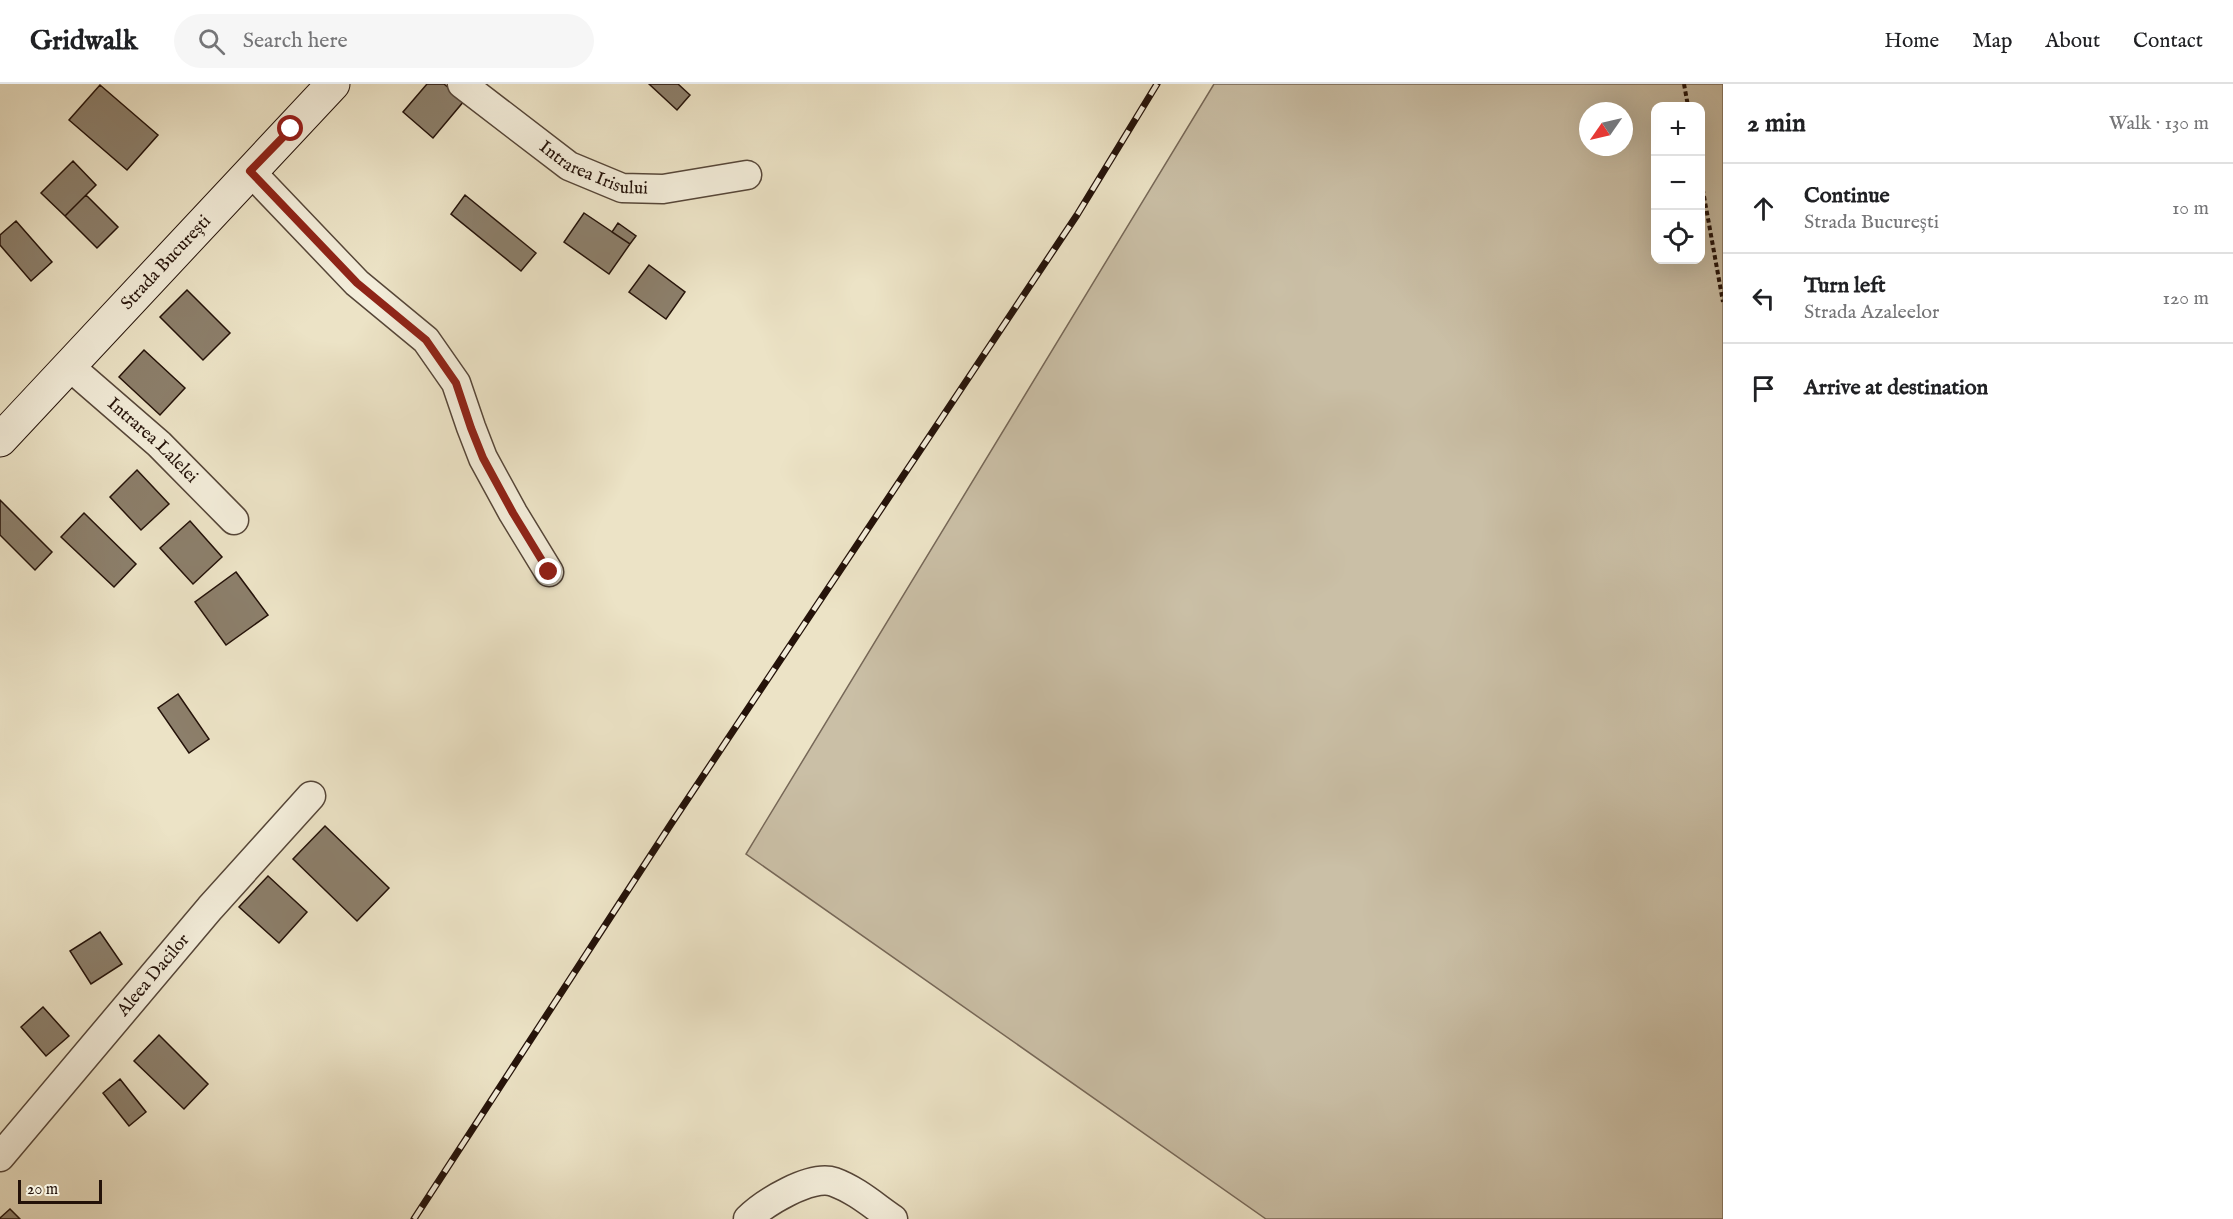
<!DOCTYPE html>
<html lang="en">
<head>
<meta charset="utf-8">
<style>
  :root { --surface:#fff; --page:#f6f6f6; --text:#202124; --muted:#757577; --line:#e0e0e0 }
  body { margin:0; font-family:"IM FELL English",serif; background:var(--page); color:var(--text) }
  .controls { position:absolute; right:18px; top:18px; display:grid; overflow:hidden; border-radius:12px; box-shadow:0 6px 24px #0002 }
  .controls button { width:54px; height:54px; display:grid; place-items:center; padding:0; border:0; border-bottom:2px solid var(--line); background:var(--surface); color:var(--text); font:30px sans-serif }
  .compass { position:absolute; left:1579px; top:18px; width:54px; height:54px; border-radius:50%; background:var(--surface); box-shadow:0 6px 24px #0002; rotate:236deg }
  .scale { position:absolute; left:18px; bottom:15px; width:84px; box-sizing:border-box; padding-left:6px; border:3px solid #241209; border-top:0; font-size:16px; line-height:21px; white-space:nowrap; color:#241209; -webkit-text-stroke:4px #f3edda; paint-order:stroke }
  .stop { position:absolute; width:18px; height:18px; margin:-14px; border:4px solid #8f2418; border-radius:50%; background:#fff }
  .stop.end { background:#8f2418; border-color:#fff; box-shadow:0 2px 6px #0008 }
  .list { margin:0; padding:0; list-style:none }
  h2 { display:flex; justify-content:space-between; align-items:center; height:78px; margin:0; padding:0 24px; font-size:26px }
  h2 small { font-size:20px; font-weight:400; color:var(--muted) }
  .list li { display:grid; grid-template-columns:39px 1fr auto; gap:18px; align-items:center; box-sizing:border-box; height:90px; padding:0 24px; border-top:2px solid var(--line) }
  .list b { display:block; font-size:22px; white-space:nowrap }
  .list p { margin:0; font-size:20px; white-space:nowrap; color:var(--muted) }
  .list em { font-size:20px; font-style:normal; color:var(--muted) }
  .icon { flex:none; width:33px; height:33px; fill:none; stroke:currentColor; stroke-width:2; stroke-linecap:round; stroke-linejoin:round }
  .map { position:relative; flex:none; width:1723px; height:1135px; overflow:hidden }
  header { display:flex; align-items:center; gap:36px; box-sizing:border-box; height:84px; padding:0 30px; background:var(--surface); border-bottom:2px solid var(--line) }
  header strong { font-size:28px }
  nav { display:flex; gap:33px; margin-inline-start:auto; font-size:21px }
  .search { width:420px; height:54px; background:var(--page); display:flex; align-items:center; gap:15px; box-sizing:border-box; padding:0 21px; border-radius:33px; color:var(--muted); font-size:22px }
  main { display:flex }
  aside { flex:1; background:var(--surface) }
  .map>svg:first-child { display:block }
  .green { fill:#cabfa6; stroke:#776858; stroke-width:1.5; fill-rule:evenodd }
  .building { fill:#8c7f6b; stroke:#241209; stroke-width:1.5 }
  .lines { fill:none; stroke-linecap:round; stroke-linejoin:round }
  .minor-casing { stroke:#564638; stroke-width:31 }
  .secondary-casing { stroke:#241209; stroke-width:35 }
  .path { stroke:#241209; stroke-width:4; stroke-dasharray:4.5 3; stroke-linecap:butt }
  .minor { stroke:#f3edda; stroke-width:28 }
  .secondary { stroke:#f3edda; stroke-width:33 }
  .rail-casing { stroke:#241209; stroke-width:7 }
  .rail { stroke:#f3edda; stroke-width:4.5; stroke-dasharray:14; stroke-linecap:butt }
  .route { stroke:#8f2418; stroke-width:8 }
  .labels { text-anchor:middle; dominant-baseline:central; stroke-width:4.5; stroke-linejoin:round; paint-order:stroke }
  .street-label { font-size:18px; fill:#241209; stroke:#f3edda }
</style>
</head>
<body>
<header>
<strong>Gridwalk</strong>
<div class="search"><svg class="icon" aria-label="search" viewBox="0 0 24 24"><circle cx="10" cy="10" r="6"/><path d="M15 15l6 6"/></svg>Search here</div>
<nav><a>Home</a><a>Map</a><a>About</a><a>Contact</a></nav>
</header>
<main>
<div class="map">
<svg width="1723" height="1135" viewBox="0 0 1723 1135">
  <rect width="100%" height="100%" fill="#ece3c6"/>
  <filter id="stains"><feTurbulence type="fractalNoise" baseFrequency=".00333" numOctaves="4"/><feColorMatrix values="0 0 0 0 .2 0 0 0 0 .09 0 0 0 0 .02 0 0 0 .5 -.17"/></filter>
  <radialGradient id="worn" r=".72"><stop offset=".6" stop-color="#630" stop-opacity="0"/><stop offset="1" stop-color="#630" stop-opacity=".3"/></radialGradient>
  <path class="green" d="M1214 0H1723V1135H1266L746 770ZM1656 22H1700V176H1656ZM1588 27H1624V63H1588Z"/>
  <path class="building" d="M427 0H444L464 17 433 54 403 28Z
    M649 0H678L690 11 677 26Z
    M100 1 158 51 127 86 69 36Z
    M73 77 96 101 65 132 41 109Z
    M86 111 118 143 97 164 65 132Z
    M465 111 536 169 521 187 451 130Z
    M584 129 630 160 609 190 564 158Z
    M16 137 52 178 31 197 0 161V151Z
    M618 139 636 152 630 160 612 148Z
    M649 181 685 208 666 235 629 208Z
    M187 206 230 249 203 276 160 233Z
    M144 266 185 304 160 331 119 293Z
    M137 386 169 420 141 446 110 413Z
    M0 416 52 468 35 486 0 451Z
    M84 429 136 480 114 503 61 453Z
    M190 437 222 473 193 500 160 464Z
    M236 488 268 531 226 561 195 518Z
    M178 610 209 655 189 669 158 624Z
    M325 742 389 804 357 837 293 775Z
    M268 792 307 828 279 859 239 823Z
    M100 848 122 880 91 900 70 867Z
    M43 923 69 952 46 972 21 943Z
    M159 951 208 1000 184 1025 134 977Z
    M120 995 146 1028 129 1042 103 1009Z
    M10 1125 20 1135H0V1134Z"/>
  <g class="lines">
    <defs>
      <g id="minor">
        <path id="s1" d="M462 0 569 82 622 104 663 105 747 91"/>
        <path d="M250 87 357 199 426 256 456 299 471 343 483 374 513 429 549 488"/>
        <path id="s2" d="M69 282 159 360 234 436"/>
        <path id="s3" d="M0 1073 210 824 311 712"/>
        <path d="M748 1135C764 1119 811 1090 834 1098 856 1106 874 1122 893 1135"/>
      </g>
      <g id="secondary">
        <path id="s4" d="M0 356 333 0"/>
      </g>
    </defs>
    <use href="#minor" class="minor-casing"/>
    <use href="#secondary" class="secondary-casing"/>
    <path class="path" d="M1684 0 1688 22
      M1700 90 1723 218"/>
    <use href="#minor" class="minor"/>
    <use href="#secondary" class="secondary"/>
    <defs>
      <path id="rail" d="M414 1135 671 740 1077 131 1157 0"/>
    </defs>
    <use href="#rail" class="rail-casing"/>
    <use href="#rail" class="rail"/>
  </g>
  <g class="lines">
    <path class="route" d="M291 45 250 87 357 199 426 256 456 299 471 344 483 374 513 429 549 488"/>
  </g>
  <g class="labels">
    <g class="street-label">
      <text stroke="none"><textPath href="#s1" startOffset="159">Intrarea Irisului</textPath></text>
      <text stroke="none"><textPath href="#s4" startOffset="243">Strada București</textPath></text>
      <text stroke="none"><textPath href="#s2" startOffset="112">Intrarea Lalelei</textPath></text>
      <text stroke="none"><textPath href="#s3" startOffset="238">Aleea Dacilor</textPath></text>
    </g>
  </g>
  <rect width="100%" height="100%" filter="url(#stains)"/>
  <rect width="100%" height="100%" fill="url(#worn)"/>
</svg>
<div class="controls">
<button>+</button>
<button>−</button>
<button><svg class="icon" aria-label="locate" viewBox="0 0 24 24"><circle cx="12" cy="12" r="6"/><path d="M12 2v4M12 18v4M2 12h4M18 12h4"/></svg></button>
</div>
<svg class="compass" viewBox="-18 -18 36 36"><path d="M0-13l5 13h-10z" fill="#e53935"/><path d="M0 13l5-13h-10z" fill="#757577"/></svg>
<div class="scale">20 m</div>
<div class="stop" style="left:291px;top:45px"></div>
<div class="stop end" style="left:549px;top:488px"></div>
</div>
<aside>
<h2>2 min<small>Walk · 130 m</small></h2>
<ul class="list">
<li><svg class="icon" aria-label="ahead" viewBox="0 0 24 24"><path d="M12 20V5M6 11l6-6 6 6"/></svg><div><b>Continue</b><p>Strada București</p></div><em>10 m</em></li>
<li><svg class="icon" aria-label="left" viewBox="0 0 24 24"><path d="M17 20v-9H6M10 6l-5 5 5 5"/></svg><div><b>Turn left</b><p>Strada Azaleelor</p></div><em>120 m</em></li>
<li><svg class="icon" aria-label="arrive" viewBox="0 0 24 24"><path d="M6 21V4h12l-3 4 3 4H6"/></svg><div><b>Arrive at destination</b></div></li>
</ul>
</aside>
</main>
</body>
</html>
